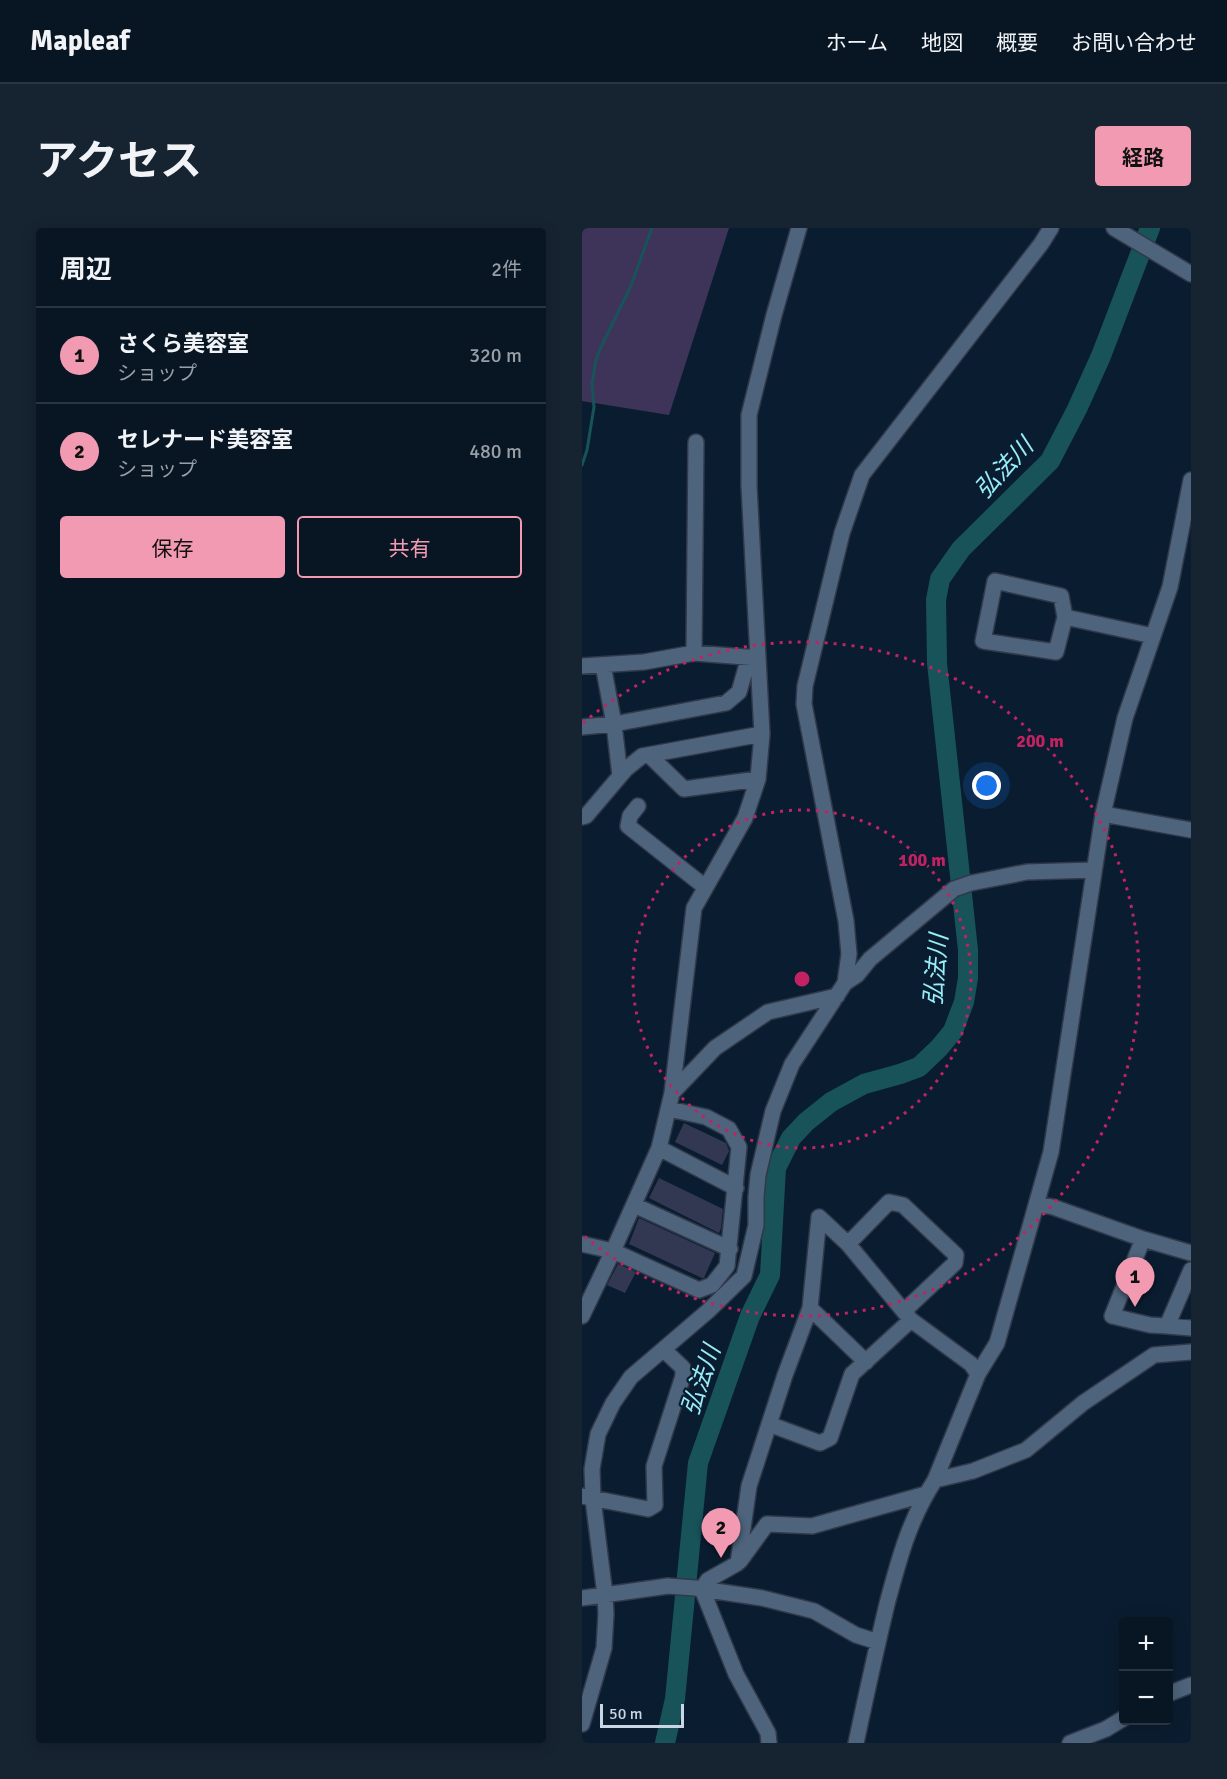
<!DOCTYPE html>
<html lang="ja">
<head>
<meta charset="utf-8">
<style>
  :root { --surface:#081624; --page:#162331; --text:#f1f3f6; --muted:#989fa6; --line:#293541; --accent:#f19ab2 }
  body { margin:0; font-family:Signika,"Noto Sans JP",sans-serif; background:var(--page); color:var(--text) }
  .controls { position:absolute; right:18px; bottom:18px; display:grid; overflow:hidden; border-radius:6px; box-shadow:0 3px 15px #0003 }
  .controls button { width:54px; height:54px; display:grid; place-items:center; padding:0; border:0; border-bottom:2px solid var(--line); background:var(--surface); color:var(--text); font:30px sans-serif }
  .scale { position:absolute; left:18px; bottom:15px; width:84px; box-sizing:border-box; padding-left:6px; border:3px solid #cad6e4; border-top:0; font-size:16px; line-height:21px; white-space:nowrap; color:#cad6e4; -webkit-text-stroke:4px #0a1d30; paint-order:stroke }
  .you { position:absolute; left:405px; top:558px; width:21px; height:21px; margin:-15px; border:4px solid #fff; border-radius:50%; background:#1a73e8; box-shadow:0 0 0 9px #1a73e833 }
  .badge { display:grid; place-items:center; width:39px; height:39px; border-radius:50%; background:var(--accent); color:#111; font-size:20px; font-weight:700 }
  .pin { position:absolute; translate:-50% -50px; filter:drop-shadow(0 2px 3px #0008) }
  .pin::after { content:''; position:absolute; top:32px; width:21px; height:18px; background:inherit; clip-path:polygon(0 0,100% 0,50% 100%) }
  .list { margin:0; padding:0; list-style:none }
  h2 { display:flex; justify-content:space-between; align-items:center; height:78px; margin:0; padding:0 24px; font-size:26px }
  h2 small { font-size:20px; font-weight:400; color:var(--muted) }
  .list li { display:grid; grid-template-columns:39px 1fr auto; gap:18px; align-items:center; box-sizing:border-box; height:96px; padding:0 24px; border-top:2px solid var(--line) }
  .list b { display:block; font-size:22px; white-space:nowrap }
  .list p { margin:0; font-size:20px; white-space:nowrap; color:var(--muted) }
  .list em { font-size:20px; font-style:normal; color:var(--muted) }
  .actions { display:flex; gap:12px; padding:18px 24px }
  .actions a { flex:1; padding:14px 0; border:2px solid var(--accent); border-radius:6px; text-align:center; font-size:21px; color:var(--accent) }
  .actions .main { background:var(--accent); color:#111 }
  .map { position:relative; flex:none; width:609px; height:1515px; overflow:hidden; border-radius:6px }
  header { display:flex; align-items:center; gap:36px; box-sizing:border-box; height:84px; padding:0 30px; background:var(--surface); border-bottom:2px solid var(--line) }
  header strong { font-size:28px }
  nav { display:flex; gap:33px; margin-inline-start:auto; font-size:21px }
  .intro { display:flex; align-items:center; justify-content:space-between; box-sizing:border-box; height:144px; padding:0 36px }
  h1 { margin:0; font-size:42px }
  .button { padding:15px 27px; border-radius:6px; background:var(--accent); color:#111; font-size:21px; font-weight:700 }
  main { display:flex; gap:36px; padding:0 36px }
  aside { flex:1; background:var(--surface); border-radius:6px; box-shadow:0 3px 15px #0003 }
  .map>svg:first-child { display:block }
  .green { fill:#3e3459 }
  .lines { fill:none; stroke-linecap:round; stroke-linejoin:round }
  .stream { stroke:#18535a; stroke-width:3 }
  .river { stroke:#18535a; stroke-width:20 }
  .building { fill:#323852 }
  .minor-casing { stroke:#303849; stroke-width:18 }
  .minor { stroke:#4e647c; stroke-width:15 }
  .ring { fill:none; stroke:#c22262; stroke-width:3; stroke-dasharray:3 6 }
  .labels { text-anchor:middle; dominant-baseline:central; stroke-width:4.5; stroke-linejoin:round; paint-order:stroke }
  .water-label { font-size:24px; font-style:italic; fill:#98edf8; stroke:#0a1d30 }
  .centre { fill:#c22262; stroke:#0a1d30; stroke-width:3 }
  .ring-label { font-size:18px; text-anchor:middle; font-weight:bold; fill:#c22262; stroke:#0a1d30; stroke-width:4.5; stroke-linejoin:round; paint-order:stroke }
</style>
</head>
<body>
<header>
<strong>Mapleaf</strong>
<nav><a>ホーム</a><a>地図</a><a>概要</a><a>お問い合わせ</a></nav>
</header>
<div class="intro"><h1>アクセス</h1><a class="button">経路</a></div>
<main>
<aside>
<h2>周辺<small>2件</small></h2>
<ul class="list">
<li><span class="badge">1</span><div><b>さくら美容室</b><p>ショップ</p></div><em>320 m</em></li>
<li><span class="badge">2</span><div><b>セレナード美容室</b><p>ショップ</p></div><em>480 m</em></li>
</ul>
<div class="actions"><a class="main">保存</a><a>共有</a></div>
</aside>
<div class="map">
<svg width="609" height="1515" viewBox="0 0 609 1515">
  <rect width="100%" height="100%" fill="#0a1d30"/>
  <path class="green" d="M0 0H147L87 187 0 173Z"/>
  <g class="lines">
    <path class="stream" d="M0 237 5 222 12 179 10 156 14 132 20 117 48 60 70 0"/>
    <path class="river" d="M83 1515 93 1471 116 1235 168 1088 188 1047 194 940 209 910 224 894 249 874 282 856 318 846 337 839 357 820 371 803 382 774 386 750V722L355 435 354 372 358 351 379 321 468 233 495 181 519 128 568 0"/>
  </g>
  <path class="building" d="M102 895 144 915 147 923 140 937 93 914Z
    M77 950 141 981 139 1000 137 1005 67 970Z
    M57 990 133 1025 122 1050H120L47 1016Z
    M36 1036 54 1044 43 1065 25 1057Z"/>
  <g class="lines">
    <defs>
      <path id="minor" d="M532 0 609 46
        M483 389 479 368 413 353 401 413 474 424 483 389 571 408
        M112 425 114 214
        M21 437 32 496 38 548
        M0 438 62 434 112 425 176 430
        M0 499 32 496 144 475 157 464 167 429
        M67 527 102 561 176 551
        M56 578 48 588 46 598 123 659
        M521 586 609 602
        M0 589 4 588 44 541 60 528 180 506
        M263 755 275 747 288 731 372 661 389 655 445 644 512 642
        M90 865 133 820 186 784 255 768
        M77 920 154 960
        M455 976 471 979 561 1011 609 1025
        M52 977 148 1021
        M561 1011 530 1088 568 1097 585 1098
        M0 1016 31 1023 117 1062 130 1057 145 1038 157 919 147 901 124 889 87 881
        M266 1016 307 974 321 977 374 1027 373 1035 322 1083
        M609 1042 585 1098 609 1100
        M228 1080 284 1134
        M0 1088 31 1023 77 920 90 865 112 680 163 590 176 551 180 506 167 258V187L192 87 217 0
        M187 1196 238 1215 248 1210 270 1146 329 1092
        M353 1252 391 1243 444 1222 501 1175 572 1127 609 1124
        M0 1268 66 1281 73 1277 72 1238 101 1148V1140L82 1122
        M158 1333 185 1296 230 1298 344 1266
        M0 1370 86 1358 113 1360 180 1370 232 1383 274 1407 296 1414
        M586 1466 609 1457
        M0 1496 22 1420 24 1386 23 1367 11 1271 10 1241 16 1206 31 1175 49 1149 126 1083 162 1048 174 997V969L176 947 191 883 210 836 263 755 267 726 264 693 222 476 223 458 260 305 280 247 459 16 469 0
        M187 1515 186 1505 154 1446 120 1361 126 1352 156 1335 167 1258 203 1147 228 1080 237 989 266 1016 329 1092 389 1136 396 1146
        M274 1515C284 1468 294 1422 305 1376 317 1331 327 1292 353 1252L396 1146 415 1115 469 924 521 586 543 490 588 359 609 252
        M488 1515 524 1501 542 1490"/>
    </defs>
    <use href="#minor" class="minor-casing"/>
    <use href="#minor" class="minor"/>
  </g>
  <g class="ring">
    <circle cx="220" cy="751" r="169"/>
    <path d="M1 495A337 337 0 1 1 1 1007"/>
  </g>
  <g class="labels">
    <g class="water-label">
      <text transform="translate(422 240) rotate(-47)">弘法川</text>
      <text transform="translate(354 742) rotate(-85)">弘法川</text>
      <text transform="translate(119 1152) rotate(-71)">弘法川</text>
    </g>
  </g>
  <circle cx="220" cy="751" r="9" class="centre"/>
  <g class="ring-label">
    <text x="458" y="519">200 m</text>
    <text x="340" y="638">100 m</text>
  </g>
</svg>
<div class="controls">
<button>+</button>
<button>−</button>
</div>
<div class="scale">50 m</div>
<div class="you"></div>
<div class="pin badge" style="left:553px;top:1079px">1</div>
<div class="pin badge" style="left:139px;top:1330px">2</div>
</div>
</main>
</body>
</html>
